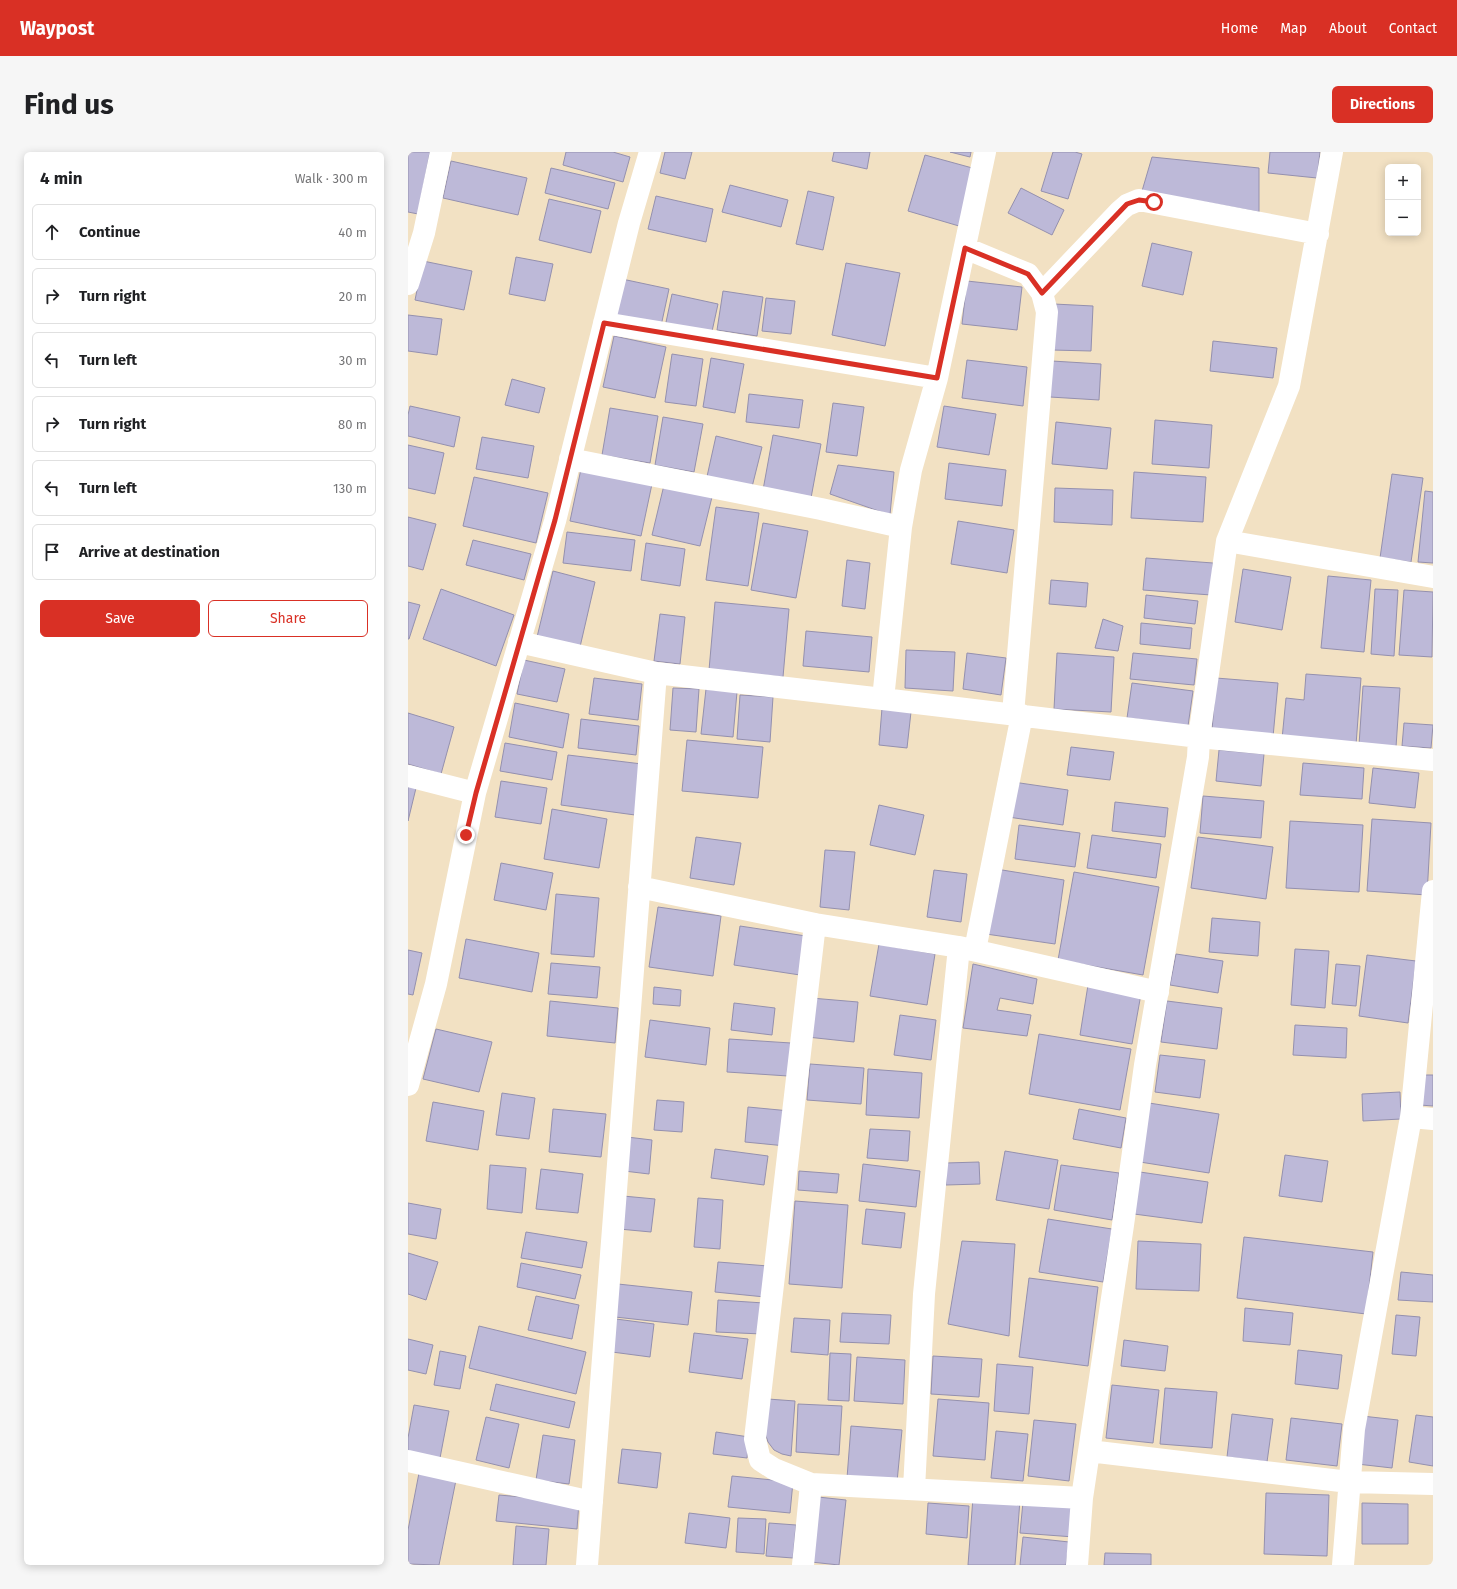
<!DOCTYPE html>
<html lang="en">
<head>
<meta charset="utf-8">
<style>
  :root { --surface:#fff; --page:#f6f6f6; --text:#202124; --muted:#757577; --line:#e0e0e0; --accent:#d93025 }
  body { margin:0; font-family:"Fira Sans",sans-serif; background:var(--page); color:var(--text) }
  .controls { position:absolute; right:12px; top:12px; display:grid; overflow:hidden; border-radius:6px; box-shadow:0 2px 10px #0003 }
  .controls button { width:36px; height:36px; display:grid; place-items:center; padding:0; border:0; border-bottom:1px solid var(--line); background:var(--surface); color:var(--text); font:20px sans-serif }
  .stop { position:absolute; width:12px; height:12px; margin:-9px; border:3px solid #d93025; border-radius:50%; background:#fff }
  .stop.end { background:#d93025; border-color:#fff; box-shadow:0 1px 4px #0008 }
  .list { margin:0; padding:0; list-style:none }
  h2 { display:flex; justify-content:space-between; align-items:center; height:52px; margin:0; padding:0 16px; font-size:17px }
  h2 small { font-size:13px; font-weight:400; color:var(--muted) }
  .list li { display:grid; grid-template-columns:26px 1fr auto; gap:12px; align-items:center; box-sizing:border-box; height:56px; margin:0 8px 8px; padding:0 8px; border:1px solid var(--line); border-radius:6px }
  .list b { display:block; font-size:15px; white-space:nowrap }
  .list em { font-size:13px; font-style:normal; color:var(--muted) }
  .actions { display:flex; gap:8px; padding:12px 16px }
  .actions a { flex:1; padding:9px 0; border:1px solid var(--accent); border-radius:6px; text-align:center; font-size:14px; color:var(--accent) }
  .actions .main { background:var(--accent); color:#fff }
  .icon { flex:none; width:22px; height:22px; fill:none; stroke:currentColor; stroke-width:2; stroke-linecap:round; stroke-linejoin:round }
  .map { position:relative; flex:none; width:1025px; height:1413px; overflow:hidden; border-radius:6px }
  header { display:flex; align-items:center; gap:24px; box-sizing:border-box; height:56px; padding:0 20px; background:var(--accent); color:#fff }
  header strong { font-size:19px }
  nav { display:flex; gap:22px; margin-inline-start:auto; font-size:14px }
  .intro { display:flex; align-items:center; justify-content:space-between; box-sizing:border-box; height:96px; padding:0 24px }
  h1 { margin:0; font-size:28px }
  .button { padding:10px 18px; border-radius:6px; background:var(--accent); color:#fff; font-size:14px; font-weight:700 }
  main { display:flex; gap:24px; padding:0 24px }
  aside { flex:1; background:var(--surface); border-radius:6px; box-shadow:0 2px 10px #0003 }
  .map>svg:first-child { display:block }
  .building { fill:#bdb9d8; stroke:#9490ae }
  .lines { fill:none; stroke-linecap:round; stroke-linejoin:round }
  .minor { stroke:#fff; stroke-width:22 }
  .route { stroke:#d93025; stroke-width:5 }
</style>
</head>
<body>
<header>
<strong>Waypost</strong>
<nav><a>Home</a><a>Map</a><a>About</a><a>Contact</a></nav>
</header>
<div class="intro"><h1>Find us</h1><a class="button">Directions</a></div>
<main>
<aside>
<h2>4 min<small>Walk · 300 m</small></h2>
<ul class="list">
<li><svg class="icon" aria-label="ahead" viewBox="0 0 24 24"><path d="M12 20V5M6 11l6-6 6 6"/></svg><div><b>Continue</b></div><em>40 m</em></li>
<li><svg class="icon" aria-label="right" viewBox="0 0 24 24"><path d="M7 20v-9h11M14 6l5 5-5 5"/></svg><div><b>Turn right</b></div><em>20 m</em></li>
<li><svg class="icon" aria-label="left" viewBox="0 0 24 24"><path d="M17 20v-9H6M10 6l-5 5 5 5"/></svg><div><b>Turn left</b></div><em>30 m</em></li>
<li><svg class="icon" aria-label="right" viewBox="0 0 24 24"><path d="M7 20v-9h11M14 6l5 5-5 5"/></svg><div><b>Turn right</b></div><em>80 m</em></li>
<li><svg class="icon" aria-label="left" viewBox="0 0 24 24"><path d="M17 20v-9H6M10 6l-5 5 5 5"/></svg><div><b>Turn left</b></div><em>130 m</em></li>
<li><svg class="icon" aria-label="arrive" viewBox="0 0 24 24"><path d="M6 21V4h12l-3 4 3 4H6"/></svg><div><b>Arrive at destination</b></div></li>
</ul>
<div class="actions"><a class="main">Save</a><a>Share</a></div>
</aside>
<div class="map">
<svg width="1025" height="1413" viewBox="0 0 1025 1413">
  <rect width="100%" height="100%" fill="#f2e1c3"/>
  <path class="building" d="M0 0H22L10 62 0 60Z
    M158 0H205L222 5 215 30 155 13Z
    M257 0H284L277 27 252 21Z
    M426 0H462L459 17 424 9Z
    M542 0H563L562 5Z
    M645 0H667L674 2 660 47 633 39Z
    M862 0H912L909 26 860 21Z
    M517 3 568 17 551 74 500 59Z
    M744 5 851 16V60L734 39Z
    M43 9 119 26 110 63 35 46Z
    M143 16 207 31 200 57 137 41Z
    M322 33 380 48 373 75 314 60Z
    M613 36 656 58 644 83 600 61Z
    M400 39 426 45 415 98 388 92Z
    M248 44 305 57 298 90 240 77Z
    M141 47 193 59 183 101 131 88Z
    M744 91 784 100 775 143 734 134Z
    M108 105 145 112 137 149 101 142Z
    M15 109 64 119 56 158 7 148Z
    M438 111 492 121 477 194 424 183Z
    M214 127 261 137 253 174 206 164Z
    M559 129 614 135 609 178 554 172Z
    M315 139 355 145 349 184 309 178Z
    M264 142 310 152 303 184 257 175Z
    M358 146 387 149 383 182 354 179Z
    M646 152 685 154 683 199 644 198Z
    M0 163 34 167 29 203 0 199Z
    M206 184 258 195 247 246 195 235Z
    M805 189 869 196 865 226 802 219Z
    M264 202 295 207 288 254 257 250Z
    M303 206 336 212 327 261 295 255Z
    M559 208 619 215 615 254 554 246Z
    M644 209 693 212 691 248 642 245Z
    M104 227 137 236 131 261 97 253Z
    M341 242 395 248 391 276 338 270Z
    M425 251 456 255 449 304 418 300Z
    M2 254 52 265 46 295 0 284V263Z
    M536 254 588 262 581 303 529 295Z
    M202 256 250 264 242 311 194 303Z
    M255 265 295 272 286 320 247 313Z
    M747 268 804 273 801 316 744 312Z
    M648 270 703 276 699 317 644 312Z
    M365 283 413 292 403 346 355 338Z
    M308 284 354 295 343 339 298 329Z
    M74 285 126 294 120 326 68 317Z
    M0 293 36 301 27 342 0 336Z
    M541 311 598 318 594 354 537 347Z
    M430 313 486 320 482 363 422 342Z
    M173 317 244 332 233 384 162 369Z
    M726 320 798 325 795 370 723 366Z
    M984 322 1015 326 1003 410 972 406Z
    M66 325 140 341 128 391 55 374Z
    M256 333 304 345 292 394 244 383Z
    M647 336 705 338 704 373 646 370Z
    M1017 339 1025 340V411L1010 410Z
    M308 355 351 361 340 434 298 428Z
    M0 365 28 372 15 418 0 414Z
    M550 369 606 378 599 421 543 412Z
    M355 371 400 379 388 446 343 438Z
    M159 380 227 388 223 419 155 411Z
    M65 388 123 402 116 428 58 413Z
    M238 391 277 397 272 434 233 428Z
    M738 406 805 411 803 443 735 438Z
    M439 408 462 411 457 457 434 454Z
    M835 417 883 425 874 478 827 470Z
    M145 419 187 430 172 495 129 485Z
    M920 424 963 428 956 500 913 496Z
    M643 428 680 431 678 455 641 452Z
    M33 437 106 463 88 514 15 487Z
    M967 437 990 438 986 504 963 502Z
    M996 438 1025 440 1024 505 991 503Z
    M738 443 790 449 787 472 736 466Z
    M0 450 12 453 1 487H0Z
    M307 450 381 457 375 525 301 518Z
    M252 462 277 465 272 512 246 509Z
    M695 467 715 474 710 499 687 496Z
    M733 471 784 476 782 497 732 492Z
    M398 479 464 485 461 520 395 514Z
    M498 498 547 500 545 539 497 536Z
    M559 501 598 506 593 543 555 537Z
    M649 501 706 505 703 560 646 557Z
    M725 501 789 507 786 533 722 527Z
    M116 508 157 517 149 550 109 542Z
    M898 522 953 526 948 593 874 587 878 546 896 548Z
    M186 526 234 532 230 568 181 562Z
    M808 526 870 531 865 585 804 579Z
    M724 531 785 539 780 574 719 566Z
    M955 534 992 536 988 595 951 593Z
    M265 536 291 537 288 580 262 578Z
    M298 537 329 540 325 585 293 582Z
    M332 543 365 545 362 590 329 587Z
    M107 551 161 562 155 596 101 585Z
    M474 556 503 560 499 596 471 593Z
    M0 561 46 575 33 622 0 612Z
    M173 567 231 574 228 603 170 596Z
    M996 571 1025 573 1023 596 994 594Z
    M279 588 355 595 350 646 274 639Z
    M97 591 149 600 144 628 92 619Z
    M663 595 706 600 702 628 659 623Z
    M811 598 856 602 853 634 808 629Z
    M160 603 234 612 227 663 153 653Z
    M895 611 956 616 954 647 892 643Z
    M965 616 1011 621 1007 656 961 651Z
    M93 629 139 636 133 672 87 665Z
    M605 630 660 638 655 673 600 665Z
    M0 634 8 636 0 669Z
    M795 644 856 649 853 686 792 681Z
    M707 650 760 656 757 685 704 679Z
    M471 653 516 663 507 703 462 693Z
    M144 657 199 667 191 716 136 707Z
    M964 667 1023 671 1019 743 959 739Z
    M882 669 955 673 951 740 878 736Z
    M611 673 672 681 667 715 607 707Z
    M684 683 753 692 748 726 679 716Z
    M288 685 333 691 326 733 282 726Z
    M790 685 865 695 858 747 783 736Z
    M417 698 447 700 441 758 412 755Z
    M93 711 145 721 138 758 86 748Z
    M588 717 656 728 647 792 578 782Z
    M526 718 559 722 553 770 519 765Z
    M666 720 751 735 735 823 650 808Z
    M148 742 191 746 186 805 143 802Z
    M250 755 313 764 305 824 241 815Z
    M804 766 852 770 850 804 801 800Z
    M332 774 398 784 392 823 326 813Z
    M58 787 131 801 124 840 51 826Z
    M471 792 527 802 519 853 462 844Z
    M887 797 921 799 917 856 883 853Z
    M0 798 14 801 5 843 0 842Z
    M768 802 815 809 810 841 762 833Z
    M959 803 1008 809 1000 871 951 864Z
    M143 811 192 815 189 846 140 842Z
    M565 812 629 827 625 852 592 846 589 858 623 863 619 884 555 876Z
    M928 812 952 814 948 854 924 852Z
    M680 833 733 842 724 892 672 883Z
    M246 835 273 838 272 854 245 852Z
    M403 846 450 850 446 890 399 885Z
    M142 849 210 856 207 891 139 884Z
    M759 849 814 856 809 897 753 890Z
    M326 851 367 856 364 883 323 878Z
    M492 863 528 868 523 908 486 903Z
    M242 868 302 876 298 913 237 905Z
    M887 873 939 876 938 906 885 903Z
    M28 877 84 890 71 940 15 927Z
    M631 882 723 897 712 958 621 942Z
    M321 887 383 891 380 924 319 920Z
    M752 903 797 908 792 946 747 940Z
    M402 912 456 916 453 952 399 948Z
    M460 917 514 921 511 966 458 963Z
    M1014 923H1025V954L1012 953Z
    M992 940 993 967 955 969 954 942Z
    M94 941 127 946 121 987 88 983Z
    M249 948 276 950 274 980 246 978Z
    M25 950 76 959 70 998 18 989Z
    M741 951 811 962 801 1021 732 1010Z
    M340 955 382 959 378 994 337 990Z
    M145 957 198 962 193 1005 141 1000Z
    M671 957 718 966 713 996 665 987Z
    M462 977 502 979 500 1009 459 1006Z
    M219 985 244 988 241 1022 216 1019Z
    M307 997 360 1004 356 1033 303 1026Z
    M597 999 650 1008 641 1057 588 1048Z
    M877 1003 920 1009 914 1050 871 1044Z
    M571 1010 572 1032 538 1033V1011Z
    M455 1012 512 1019 508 1055 451 1049Z
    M82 1013 118 1016 114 1061 79 1057Z
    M653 1013 711 1021 704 1068 646 1058Z
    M133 1017 175 1022 170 1061 128 1057Z
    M391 1019 431 1022 429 1041 390 1038Z
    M732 1020 800 1030 794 1071 726 1062Z
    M215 1044 247 1047 243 1080 211 1077Z
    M290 1046 315 1048 312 1097 286 1095Z
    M387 1049 440 1053 434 1136 381 1132Z
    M0 1051 33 1057 28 1087 0 1082Z
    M458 1057 497 1061 493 1096 454 1092Z
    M640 1067 704 1077 695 1130 631 1120Z
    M118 1080 179 1090 174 1116 113 1106Z
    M836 1085 965 1100 958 1162 829 1146Z
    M554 1089 607 1092 601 1184 540 1172Z
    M730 1089 793 1092 791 1139 728 1137Z
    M0 1101 30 1110 18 1148 0 1142Z
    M310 1110 360 1114 357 1145 307 1140Z
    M113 1111 173 1123 167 1147 109 1135Z
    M993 1120 1025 1123V1150L990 1148Z
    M621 1126 690 1135 680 1214 611 1205Z
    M210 1132 284 1140 280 1173 207 1165Z
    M128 1144 171 1153 164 1187 120 1178Z
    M310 1148 356 1151 354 1182 308 1180Z
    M837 1156 885 1161 882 1193 835 1189Z
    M434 1161 483 1163 481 1192 432 1190Z
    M988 1163 1012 1165 1008 1204 984 1202Z
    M386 1166 422 1168 420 1203 383 1200Z
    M208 1167 246 1172 242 1205 204 1200Z
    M71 1174 178 1200 168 1242 61 1216Z
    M286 1181 340 1187 334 1227 281 1220Z
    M0 1187 25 1193 18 1222 0 1218Z
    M716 1188 760 1194 757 1219 713 1214Z
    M890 1198 934 1203 930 1237 887 1232Z
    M32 1199 58 1204 52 1237 26 1233Z
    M422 1201 443 1202 441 1249 420 1248Z
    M525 1204 574 1207 571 1245 523 1242Z
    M449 1205 497 1208 495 1252 446 1249Z
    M589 1212 625 1215 621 1262 586 1259Z
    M88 1232 167 1250 161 1276 82 1258Z
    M704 1233 751 1238 745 1291 698 1286Z
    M757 1236 809 1240 804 1296 752 1292Z
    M360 1247 387 1249 383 1304 374 1302 366 1298 360 1290 357 1281Z
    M530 1247 581 1251 577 1308 525 1304Z
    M390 1252 434 1254 431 1303 388 1300Z
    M6 1253 41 1259 32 1306 0 1300V1286Z
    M824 1262 865 1267 859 1310 819 1305Z
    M1008 1263 1025 1265V1314L1001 1310Z
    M954 1264 990 1268 984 1316 949 1312Z
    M78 1265 111 1272 101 1316 68 1308Z
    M883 1266 934 1272 929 1314 878 1308Z
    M626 1268 668 1272 661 1329 620 1324Z
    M443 1274 494 1278 489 1330 439 1326Z
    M588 1279 620 1282 615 1329 583 1326Z
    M308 1280 341 1285 339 1306 305 1302Z
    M135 1283 167 1288 161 1332 128 1328Z
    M214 1297 253 1301 249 1336 210 1331Z
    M11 1321 48 1328 31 1413 0 1412V1378Z
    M324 1324 385 1330 382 1361 320 1355Z
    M858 1341 921 1343 919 1404 856 1402Z
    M91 1343 171 1350 169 1377 88 1369Z
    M410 1345 438 1348 431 1413 403 1410Z
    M565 1345 612 1348 607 1413H560Z
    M615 1350 668 1354 666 1385 612 1381Z
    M520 1351 561 1354 559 1386 518 1382Z
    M954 1351 1000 1352V1392H954Z
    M281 1361 322 1366 318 1396 277 1391Z
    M330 1366 358 1367 356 1402 328 1400Z
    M361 1371 388 1373 385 1406 358 1404Z
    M108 1374 141 1377 138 1413H105Z
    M615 1385 661 1390 658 1413H612Z
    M697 1401 743 1402V1413H696Z"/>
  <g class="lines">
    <path class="minor" d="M577 0 529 226 503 318 493 375 475 547 791 585 1025 608
      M557 96 620 122 634 141 639 160 605 562
      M0 132 16 81 33 0
      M634 141 712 59 719 53 731 48 910 82
      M196 171 529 226
      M162 307 413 357 493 375
      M819 389 1025 425
      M111 490 248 521 179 1413
      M248 521 475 547
      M0 624 67 641 28 832 0 933
      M67 641 147 369 221 71 242 0
      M231 735 407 772 551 795 750 840
      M567 798 614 563
      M1003 965 1025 967
      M681 1299 941 1330 1025 1332
      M0 1309 184 1350
      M403 1332 366 1317 352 1308 347 1287 407 772
      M506 1337 516 1142 551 795
      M395 1413 403 1332 674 1346
      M669 1413 674 1346 715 1073 737 913 790 605 791 585 819 389 881 234 924 0
      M935 1413 946 1277 1003 965 1025 739"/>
  </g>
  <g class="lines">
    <path class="route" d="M58 683 68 641 147 368 196 171 529 226 557 96 620 122 634 141 719 52 731 48 746 50"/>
  </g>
</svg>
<div class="controls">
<button>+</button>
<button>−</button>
</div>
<div class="stop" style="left:746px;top:50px"></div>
<div class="stop end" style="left:58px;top:683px"></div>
</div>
</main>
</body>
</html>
